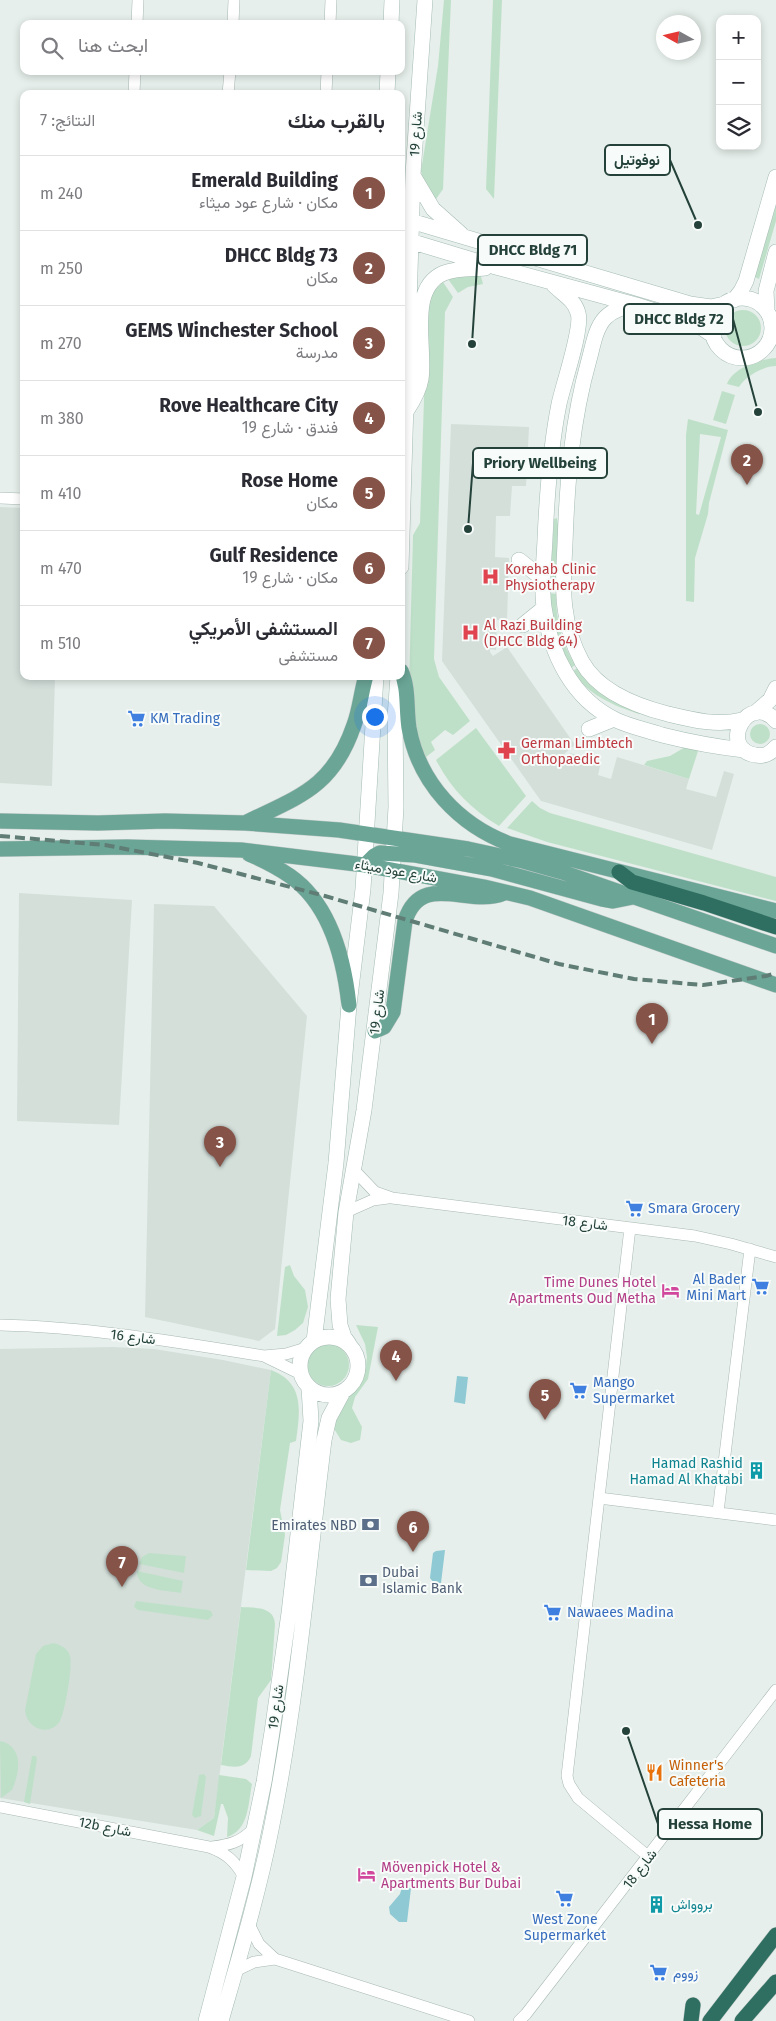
<!DOCTYPE html>
<html lang="ar">
<head>
<meta charset="utf-8">
<style>
  :root { --surface:#fff; --page:#f2f2f3; --text:#2b2b33; --muted:#7c7c81; --line:#e1e1e2; --accent:#855347 }
  body { margin:0; font-family:"Fira Sans",Vazirmatn,sans-serif; background:var(--page); color:var(--text); direction:rtl }
  .controls { position:absolute; right:15px; top:15px; display:grid; overflow:hidden; border-radius:10px; box-shadow:0 2px 8px #0003 }
  .controls button { width:45px; height:45px; display:grid; place-items:center; padding:0; border:0; border-bottom:1px solid var(--line); background:var(--surface); color:var(--text); font:25px sans-serif }
  .compass { position:absolute; left:656px; top:15px; width:45px; height:45px; border-radius:50%; background:var(--surface); box-shadow:0 2px 8px #0003; rotate:278deg }
  .you { position:absolute; left:374px; top:716px; width:18px; height:18px; margin:-12px; border:4px solid #fff; border-radius:50%; background:#1a73e8; box-shadow:0 0 0 8px #1a73e833 }
  .badge { display:grid; place-items:center; width:32px; height:32px; border-radius:50%; background:var(--accent); color:#fff; font-size:16px; font-weight:700 }
  .pin { position:absolute; translate:-50% -41px; filter:drop-shadow(0 1px 2px #0008) }
  .pin::after { content:''; position:absolute; top:26px; width:18px; height:15px; background:inherit; clip-path:polygon(0 0,100% 0,50% 100%) }
  .list { margin:0; padding:0; list-style:none }
  h2 { display:flex; justify-content:space-between; align-items:center; height:65px; margin:0; padding:0 20px; font-size:21px }
  h2 small { font-size:16px; font-weight:400; color:var(--muted) }
  .list li { display:grid; grid-template-columns:32px 1fr auto; gap:15px; align-items:center; box-sizing:border-box; height:75px; padding:0 20px; border-top:1px solid var(--line) }
  .list b { display:block; font-size:19px; white-space:nowrap }
  .list p { margin:0; font-size:16px; white-space:nowrap; color:var(--muted) }
  .list em { font-size:16px; font-style:normal; color:var(--muted) }
  .icon { flex:none; width:28px; height:28px; fill:none; stroke:currentColor; stroke-width:2; stroke-linecap:round; stroke-linejoin:round }
  .map { position:relative; flex:none; width:776px; height:2021px; overflow:hidden; direction:ltr }
  .search { position:absolute; background:var(--surface); box-shadow:0 2px 8px #0003; left:20px; top:20px; width:385px; height:55px; display:flex; align-items:center; gap:12px; box-sizing:border-box; padding:0 18px; border-radius:10px; color:var(--muted); font-size:19px }
  .panel { position:absolute; background:var(--surface); box-shadow:0 2px 8px #0003; left:20px; top:90px; width:385px; height:590px; border-radius:10px; direction:rtl }
  .map>svg:first-child { display:block }
  .built { fill:#d4dfda }
  .green { fill:#bfe0c8; fill-rule:evenodd }
  .water { fill:#8ec9d4 }
  .lines { fill:none; stroke-linecap:round; stroke-linejoin:round }
  .street-casing { stroke:#a8b8b2; stroke-width:12 }
  .secondary-casing { stroke:#a4bbb3; stroke-width:16 }
  .primary-casing { stroke:#c2cac8; stroke-width:16 }
  .highway-casing { stroke:#c2cac8; stroke-width:16 }
  .street { stroke:#fff; stroke-width:11 }
  .secondary { stroke:#fff; stroke-width:15 }
  .primary { stroke:#6aa596; stroke-width:15 }
  .highway { stroke:#2f6f62; stroke-width:15 }
  .rail { stroke:#5f7d75; stroke-width:4; stroke-dasharray:10 5; stroke-linecap:butt }
  .labels { text-anchor:middle; dominant-baseline:central; stroke-width:4; stroke-linejoin:round; paint-order:stroke }
  .street-label { font-size:14px; fill:#24423a; stroke:#f7fbf9 }
  .health-label { font-size:14px; fill:#be3a42; stroke:#f7fbf9; text-anchor:start }
  .shop-label { font-size:14px; fill:#366cbe; stroke:#f7fbf9; text-anchor:start }
  .hotel-label { font-size:14px; fill:#b23c85; stroke:#f7fbf9; text-anchor:end }
  .culture-label { font-size:14px; fill:#0d838f; stroke:#f7fbf9; text-anchor:end }
  .service-label { font-size:14px; fill:#4e5e75; stroke:#f7fbf9; text-anchor:end }
  .food-label { font-size:14px; fill:#c56008; stroke:#f7fbf9; text-anchor:start }
  .leader { fill:none; stroke:#24423a; stroke-width:2 }
  .callout-dot { fill:#24423a; stroke:#f7fbf9; stroke-width:2 }
  .callout { fill:#f7fbf9; stroke:#24423a; stroke-width:2 }
  .callout-label { font-size:15px; text-anchor:middle; font-weight:bold; fill:#24423a }
</style>
</head>
<body>
<div class="map">
<svg width="776" height="2021" viewBox="0 0 776 2021">
  <rect width="100%" height="100%" fill="#e6efeb"/>
  <path class="built" d="M451 424 529 427 526 486H512L510 516H496L495 557 509 558 507 620H497L496 650 490 649V652L493 656 507 647 575 745 564 754 566 758H569L570 753 601 762 598 775 611 779 617 757 689 779 686 789 716 797 724 771 734 774 712 850 541 801 442 661Z
    M0 507 24 508V676H55L52 786 0 783Z
    M19 893 132 900 119 1125 17 1121Z
    M154 904 214 906 307 1016 275 1329 259 1341 145 1317Z
    M113 1347 154 1349 223 1360 271 1370 214 1818 197 1830 0 1798V1349Z"/>
  <path class="green" d="M444 0H451L443 189 434 202 424 184 421 171 438 66Z
    M493 0H502L494 199 486 189Z
    M776 205V221L759 279 755 277Z
    M480 273 483 284 468 287 458 293 448 279Z
    M443 282 453 297 445 312 434 659 439 677 470 721 453 735 445 730 431 742 435 750 426 757 418 739 409 686 413 535 420 523 427 306 434 291Z
    M725 328a18 18 0 1 1 36 0a18 18 0 1 1-36 0Z
    M776 358V366C764 366 745 376 739 387L727 384C733 368 760 359 776 358Z
    M722 391 735 395 726 424 713 420Z
    M688 419 728 430 709 503 708 514 695 558 694 602 686 601V435ZM700 434 721 437 699 515 696 514Z
    M557 518 559 532 556 587H550L554 519Z
    M550 593 556 594C556 620 561 642 575 665L570 669 553 632Z
    M577 668 641 708 639 714C612 705 589 695 572 672Z
    M750 734a10 10 0 1 1 20 0a10 10 0 1 1-20 0Z
    M476 728 526 796 499 826C471 809 451 789 436 760Z
    M687 746 699 748 689 779 644 765 647 761 670 756Z
    M532 801 540 808 550 813 776 877V901L547 842 507 828Z
    M290 1265 294 1276 305 1290 308 1307 303 1323 295 1330 286 1335 277 1336 285 1267Z
    M356 1325 378 1327 368 1379 355 1397 352 1408 362 1427 360 1440 351 1443 341 1440 333 1427 339 1410 365 1372 367 1357 365 1344Z
    M307 1365a21 21 0 1 1 42 0a21 21 0 1 1-42 0Z
    M271 1370C305 1383 300 1411 296 1441L290 1443 280 1510 285 1535 281 1562 277 1568 271 1571 246 1570Z
    M149 1553 186 1556 184 1573 139 1564 142 1557Z
    M137 1571 183 1581 181 1593C167 1590 136 1591 137 1571Z
    M136 1601 208 1610 211 1611 213 1615 208 1620 138 1610 134 1607Z
    M241 1607C255 1608 274 1606 275 1624L271 1680 258 1698 251 1756C245 1770 233 1767 221 1765Z
    M53 1643C61 1645 68 1648 70 1656 73 1666 65 1712 60 1721 49 1738 26 1728 25 1710L36 1654 43 1646Z
    M0 1741C24 1746 20 1772 12 1790L1 1798Z
    M32 1756H36L37 1759 30 1804 24 1802Z
    M204 1774 206 1777 201 1816 195 1818 192 1815 199 1775Z
    M219 1775 246 1779 252 1784C248 1804 249 1830 227 1837L228 1818 223 1804H221L214 1836 197 1830 214 1818Z"/>
  <path class="water" d="M457 1376 468 1377 465 1404 454 1402Z
    M445 1550 441 1583H434L430 1578 433 1553 436 1551Z
    M402 1887 411 1888 407 1922H399L390 1914 389 1907 400 1894Z"/>
  <g class="lines">
    <defs>
      <path id="street" d="M137 24 138 0
        M233 24 234 0
        M330 24 331 0
        M134 94 135 71
        M228 94 230 71
        M326 94 327 71
        M0 498 24 499
        M354 1170 375 1192 392 1198 695 1236 731 1244 776 1257
        M346 1212 373 1200 388 1198
        M630 1228 567 1776 569 1784 578 1798 649 1857
        M0 1325C89 1327 177 1342 264 1356L286 1354 306 1348
        M266 1357 301 1374
        M599 1498 776 1520
        M718 1512 750 1249
        M0 1807 209 1847C226 1853 235 1861 244 1877
        M212 1847C229 1845 241 1842 253 1829
        M249 1924 259 1944 275 1959
        M235 1971 254 1962 275 1959 469 2021
        M519 2021 526 2014 776 1690"/>
      <path id="secondary" d="M391 24 392 0
        M387 94 388 71
        M414 177 433 209 461 234
        M404 219 690 304 711 307 724 304
        M403 239 496 267 636 305 696 324 714 336
        M551 282C560 293 574 298 578 313 583 327 563 385 559 404 550 449 547 494 545 539 544 562 541 585 544 607 550 653 572 699 616 720 631 727 647 730 662 735 690 742 716 747 744 750
        M712 328a30 30 0 1 1 60 0a30 30 0 1 1-60 0Z
        M734 300 741 291 746 281 776 177
        M636 305C624 307 614 309 605 318 595 329 593 346 589 360 572 420 567 481 565 544 564 565 562 587 565 608 567 627 573 645 582 662 599 692 636 706 668 714 693 720 717 726 742 720
        M767 311 766 291 776 252
        M407 410C413 401 419 391 421 379 426 349 407 288 444 273 456 268 472 269 485 268
        M519 560 543 579
        M401 567 413 174 425 0
        M523 625 544 608
        M755 713 770 700 776 688
        M776 721C749 690 717 748 755 755 764 757 770 754 776 747
        M589 729 614 719
        M300 1366a29 29 0 1 1 58 0a29 29 0 1 1-58 0Z
        M314 1341 336 1163 349 1005 363 889 376 676
        M349 1344 344 1337 340 1325 338 1299 346 1212 364 1110 391 893 396 807 395 718 398 676
        M206 2021 244 1877 264 1782 272 1732 289 1613 311 1421 309 1387
        M221 2021C239 1958 258 1895 271 1830 297 1702 308 1570 324 1440L329 1418 343 1392"/>
      <path id="primary" d="M401 671C409 688 406 709 409 728 419 783 459 825 510 844L776 911
        M0 821 98 823 165 821 245 823 339 830 468 849 523 861 562 872 776 946
        M247 822C300 796 333 787 354 725 360 709 361 692 366 676
        M0 849 127 847 241 850 365 865 484 887 530 898 776 985
        M249 854C263 860 277 867 290 876 330 904 344 959 349 1005
        M365 865 374 856 380 853 415 855 492 869 602 899 613 901 633 897
        M375 1031 384 1027 393 1012 405 921C421 870 469 908 504 893"/>
      <path id="highway" d="M619 872 632 882 704 903 776 927
        M691 2021 693 2005
        M710 2021 776 1935
        M742 2021 776 1982"/>
    </defs>
    <use href="#street" class="street-casing"/>
    <use href="#secondary" class="secondary-casing"/>
    <use href="#primary" class="primary-casing"/>
    <use href="#highway" class="highway-casing"/>
    <use href="#street" class="street"/>
    <use href="#secondary" class="secondary"/>
    <use href="#primary" class="primary"/>
    <use href="#highway" class="highway"/>
    <path class="rail" d="M0 836 105 845 198 863 325 896 559 964 634 979 703 985 766 976 776 973"/>
  </g>
  <defs>
    <symbol id="hospital-bare" viewBox="-9 -9 18 18"><path d="M-5-5h3v3.5h4V-5h3V5h-3V1.5h-4V5h-3Z" fill="#e0444e" stroke="#f7fbf9" stroke-width="2.5" paint-order="stroke"/></symbol>
    <symbol id="supermarket-bare" viewBox="-9 -9 18 18"><path d="M-6-5.5h2.5l.6 2H6L4.5 2H-2.5L-4.4-4H-6ZM-1.5 3.2a1.3 1.3 0 1 0 .1 0ZM3 3.2a1.3 1.3 0 1 0 .1 0Z" fill="#3f7fe0" stroke="#f7fbf9" stroke-width="2.5" paint-order="stroke"/></symbol>
    <symbol id="pharmacy-bare" viewBox="-9 -9 18 18"><path d="M-2-6h4v4h4v4h-4v4h-4v-4h-4v-4h4Z" fill="#e0444e" stroke="#f7fbf9" stroke-width="2.5" paint-order="stroke"/></symbol>
    <symbol id="hotel-bare" viewBox="-9 -9 18 18"><path d="M-6-4.5h1.5V1H6V5H4.5V3h-9V5H-6ZM-4 0a1.8 1.8 0 1 1 3.6 0ZM.5 0V-2.5h3Q6-2.5 6 0Z" fill="#d1479c" stroke="#f7fbf9" stroke-width="2.5" paint-order="stroke"/></symbol>
    <symbol id="building-bare" viewBox="-9 -9 18 18"><path d="M-4-6H4V6H1V3H-1V6H-4ZM-2.5-4.3h1.7v1.8h-1.7ZM.8-4.3h1.7v1.8H.8ZM-2.5-1h1.7V.8h-1.7ZM.8-1h1.7V.8H.8Z" fill="#0f9aa8" stroke="#f7fbf9" stroke-width="2.5" paint-order="stroke"/></symbol>
    <symbol id="bank-bare" viewBox="-9 -9 18 18"><path d="M-6-4H6V4H-6ZM0-2.3a2.3 2.3 0 1 0 0 4.6a2.3 2.3 0 1 0 0-4.6Z" fill="#5c6f8a" stroke="#f7fbf9" stroke-width="2.5" paint-order="stroke"/></symbol>
    <symbol id="restaurant-bare" viewBox="-9 -9 18 18"><path d="M-5-6h1v4h1v-4h1v4h1v-4h1v5L-1.5 .5V6h-2V.5L-5-1ZM5-6V6H3V1.5H1.5Q1.5-4 5-6Z" fill="#e8710a" stroke="#f7fbf9" stroke-width="2.5" paint-order="stroke"/></symbol>
  </defs>
  <g fill-rule="evenodd">
    <use href="#hospital-bare" x="478" y="564" width="25" height="25"/>
    <use href="#hospital-bare" x="458" y="620" width="25" height="25"/>
    <use href="#supermarket-bare" x="124" y="706" width="25" height="25"/>
    <use href="#pharmacy-bare" x="494" y="738" width="25" height="25"/>
    <use href="#supermarket-bare" x="622" y="1196" width="25" height="25"/>
    <use href="#supermarket-bare" x="748" y="1274" width="25" height="25"/>
    <use href="#hotel-bare" x="658" y="1278" width="25" height="25"/>
    <use href="#supermarket-bare" x="566" y="1378" width="25" height="25"/>
    <use href="#building-bare" x="744" y="1458" width="25" height="25"/>
    <use href="#bank-bare" x="358" y="1512" width="25" height="25"/>
    <use href="#bank-bare" x="356" y="1568" width="25" height="25"/>
    <use href="#supermarket-bare" x="540" y="1600" width="25" height="25"/>
    <use href="#restaurant-bare" x="642" y="1760" width="25" height="25"/>
    <use href="#hotel-bare" x="354" y="1862" width="25" height="25"/>
    <use href="#supermarket-bare" x="552" y="1886" width="25" height="25"/>
    <use href="#building-bare" x="644" y="1892" width="25" height="25"/>
    <use href="#supermarket-bare" x="646" y="1960" width="25" height="25"/>
  </g>
  <g class="labels">
    <g class="street-label">
      <text transform="translate(416 134) rotate(-86)">شارع 19</text>
      <text transform="translate(396 871) rotate(10)">شارع عود ميثاء</text>
      <text transform="translate(377 1012) rotate(-83)">شارع 19</text>
      <text transform="translate(585 1223) rotate(7)">شارع 18</text>
      <text transform="translate(133 1337) rotate(7)">شارع 16</text>
      <text transform="translate(276 1707) rotate(-82)">شارع 19</text>
      <text transform="translate(105 1827) rotate(11)">12b شارع</text>
      <text transform="translate(640 1869) rotate(-52)">شارع 18</text>
    </g>
    <g class="health-label">
      <text x="505" y="569">Korehab Clinic<tspan x="505" dy="16">Physiotherapy</tspan></text>
      <text x="484" y="625">Al Razi Building<tspan x="484" dy="16">(DHCC Bldg 64)</tspan></text>
      <text x="521" y="743">German Limbtech<tspan x="521" dy="16">Orthopaedic</tspan></text>
    </g>
    <g class="shop-label">
      <text x="150" y="718">KM Trading</text>
      <text x="648" y="1208">Smara Grocery</text>
      <text x="746" y="1279" text-anchor="end">Al Bader<tspan x="746" dy="16">Mini Mart</tspan></text>
      <text x="593" y="1382">Mango<tspan x="593" dy="16">Supermarket</tspan></text>
      <text x="567" y="1612">Nawaees Madina</text>
      <text x="565" y="1919" text-anchor="middle">West Zone<tspan x="565" dy="16">Supermarket</tspan></text>
      <text x="673" y="1973">زووم</text>
    </g>
    <g class="hotel-label">
      <text x="656" y="1282">Time Dunes Hotel<tspan x="656" dy="16">Apartments Oud Metha</tspan></text>
      <text x="381" y="1867" text-anchor="start">Mövenpick Hotel &amp;<tspan x="381" dy="16">Apartments Bur Dubai</tspan></text>
    </g>
    <g class="culture-label">
      <text x="743" y="1463">Hamad Rashid<tspan x="743" dy="16">Hamad Al Khatabi</tspan></text>
      <text x="671" y="1904" text-anchor="start">بروواش</text>
    </g>
    <g class="service-label">
      <text x="357" y="1525">Emirates NBD</text>
      <text x="382" y="1572" text-anchor="start">Dubai<tspan x="382" dy="16">Islamic Bank</tspan></text>
    </g>
    <g class="food-label">
      <text x="669" y="1765">Winner's<tspan x="669" dy="16">Cafeteria</tspan></text>
    </g>
  </g>
  <path class="leader" d="M698 225L670 160M472 344L478 250M758 412L733 319M468 529L473 463M626 1731L658 1824"/>
  <g class="callout-dot">
    <circle cx="698" cy="225" r="5"/>
    <circle cx="472" cy="344" r="5"/>
    <circle cx="758" cy="412" r="5"/>
    <circle cx="468" cy="529" r="5"/>
    <circle cx="626" cy="1731" r="5"/>
  </g>
  <g class="callout">
    <rect x="605" y="145" width="65" height="30" rx="5"/>
    <rect x="478" y="235" width="109" height="30" rx="5"/>
    <rect x="624" y="304" width="109" height="30" rx="5"/>
    <rect x="473" y="448" width="134" height="30" rx="5"/>
    <rect x="658" y="1809" width="104" height="30" rx="5"/>
  </g>
  <g class="callout-label">
    <text x="637" y="165">نوفوتيل</text>
    <text x="533" y="255">DHCC Bldg 71</text>
    <text x="679" y="324">DHCC Bldg 72</text>
    <text x="540" y="468">Priory Wellbeing</text>
    <text x="710" y="1829">Hessa Home</text>
  </g>
</svg>
<div class="controls">
<button>+</button>
<button>−</button>
<button><svg class="icon" aria-label="layers" viewBox="0 0 24 24"><path d="M12 4l9 5-9 5-9-5zM3 14l9 5 9-5"/></svg></button>
</div>
<svg class="compass" viewBox="-18 -18 36 36"><path d="M0-13l5 13h-10z" fill="#e53935"/><path d="M0 13l5-13h-10z" fill="#7c7c81"/></svg>
<div class="you"></div>
<div class="pin badge" style="left:652px;top:1044px">1</div>
<div class="pin badge" style="left:747px;top:485px">2</div>
<div class="pin badge" style="left:220px;top:1167px">3</div>
<div class="pin badge" style="left:396px;top:1381px">4</div>
<div class="pin badge" style="left:545px;top:1420px">5</div>
<div class="pin badge" style="left:413px;top:1552px">6</div>
<div class="pin badge" style="left:122px;top:1587px">7</div>
<div class="search"><svg class="icon" aria-label="search" viewBox="0 0 24 24"><circle cx="10" cy="10" r="6"/><path d="M15 15l6 6"/></svg>ابحث هنا</div>
<section class="panel">
<h2>بالقرب منك<small>النتائج: 7</small></h2>
<ul class="list">
<li><span class="badge">1</span><div><b>Emerald Building</b><p>مكان · شارع عود ميثاء</p></div><em>240 m</em></li>
<li><span class="badge">2</span><div><b>DHCC Bldg 73</b><p>مكان</p></div><em>250 m</em></li>
<li><span class="badge">3</span><div><b>GEMS Winchester School</b><p>مدرسة</p></div><em>270 m</em></li>
<li><span class="badge">4</span><div><b>Rove Healthcare City</b><p>فندق · شارع 19</p></div><em>380 m</em></li>
<li><span class="badge">5</span><div><b>Rose Home</b><p>مكان</p></div><em>410 m</em></li>
<li><span class="badge">6</span><div><b>Gulf Residence</b><p>مكان · شارع 19</p></div><em>470 m</em></li>
<li><span class="badge">7</span><div><b>المستشفى الأمريكي</b><p>مستشفى</p></div><em>510 m</em></li>
</ul>
</section>
</div>
</body>
</html>
